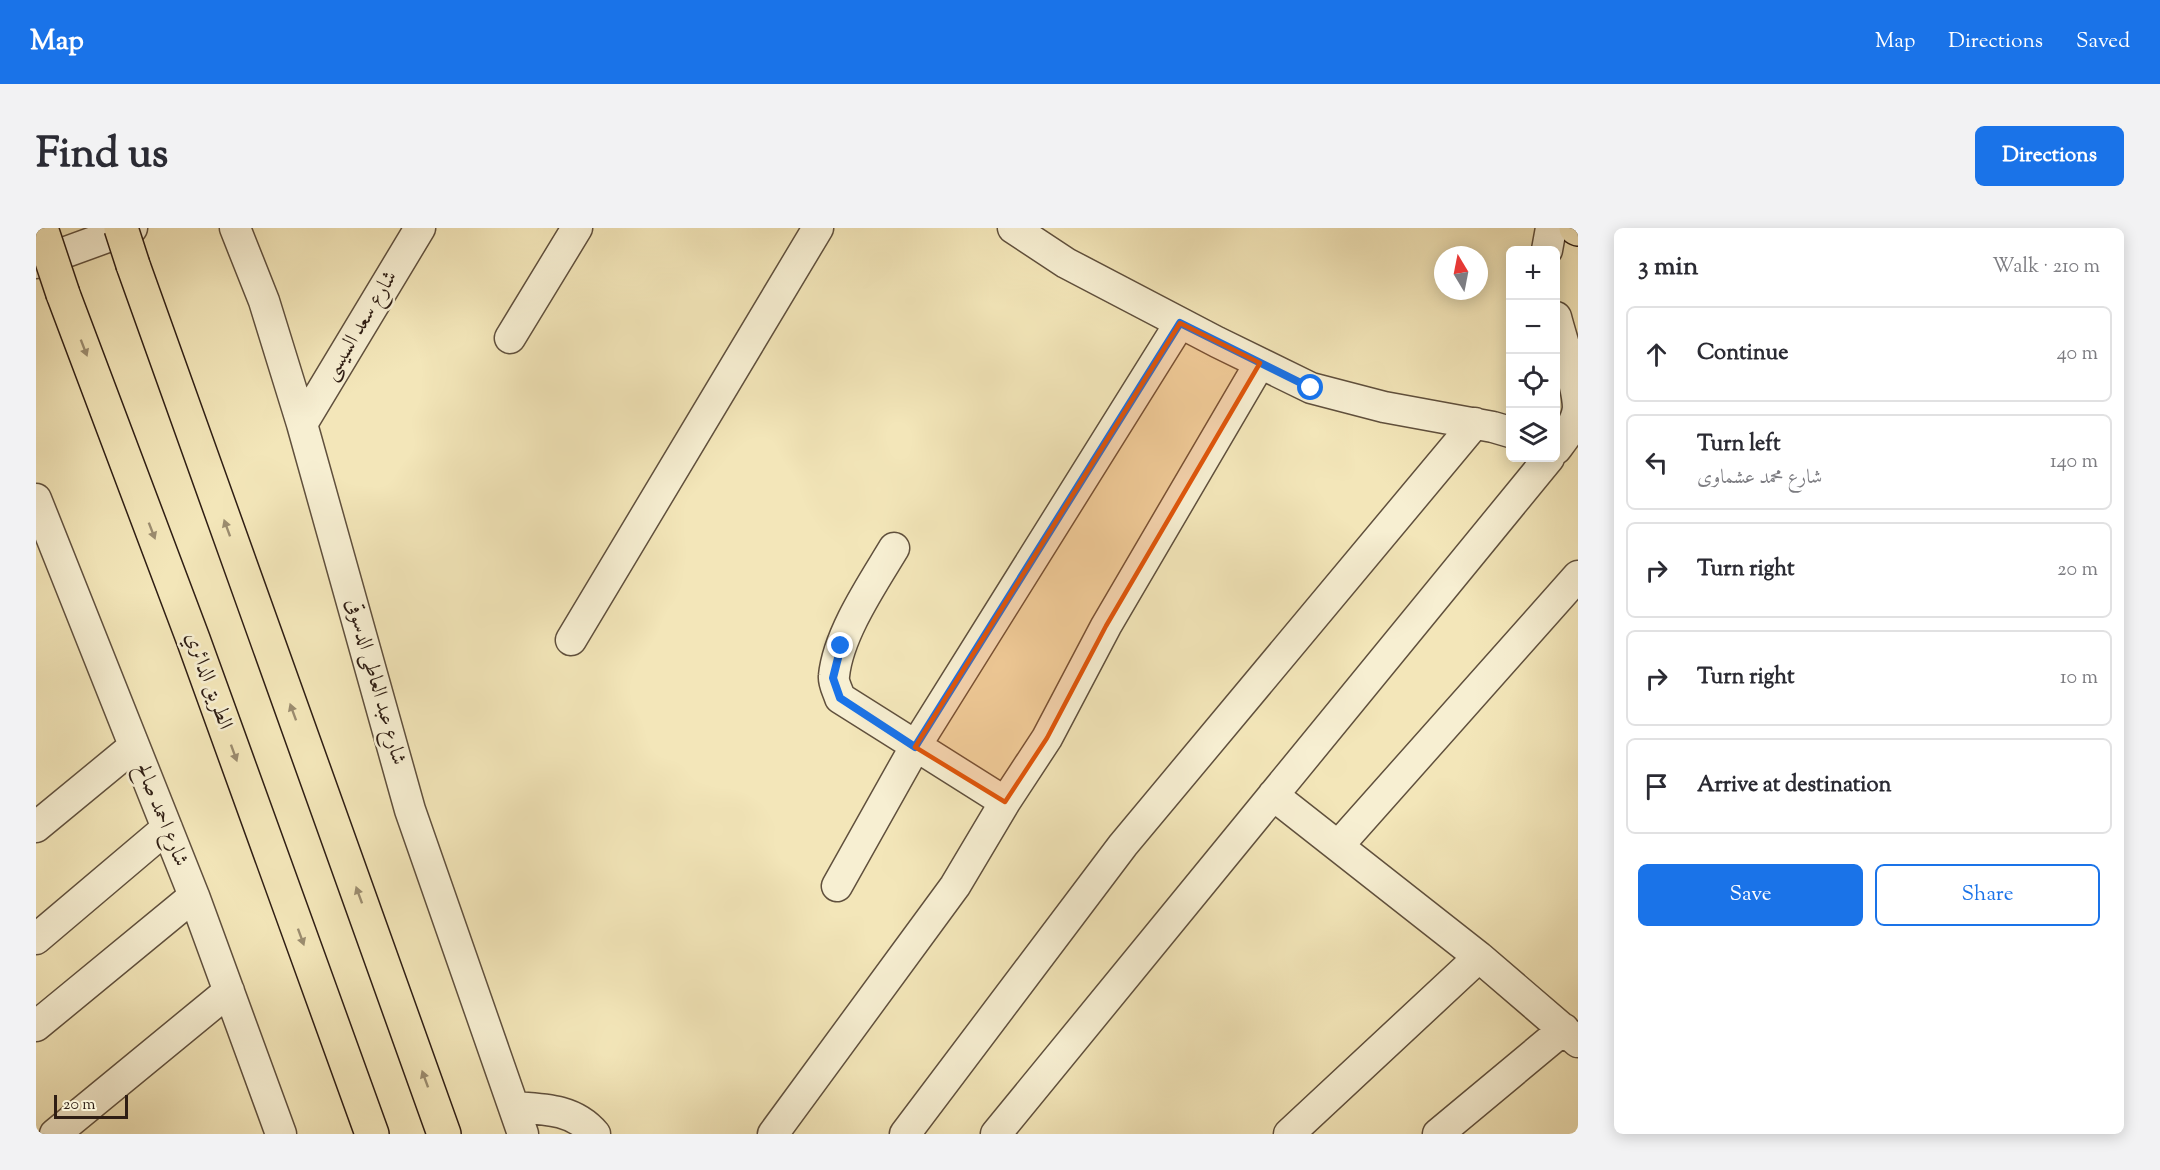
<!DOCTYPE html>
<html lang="en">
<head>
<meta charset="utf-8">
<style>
  :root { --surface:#fff; --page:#f2f2f3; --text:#2b2b33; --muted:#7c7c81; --line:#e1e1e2; --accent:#1a73e8 }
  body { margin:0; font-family:"Sorts Mill Goudy",Amiri,serif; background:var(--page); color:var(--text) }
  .controls { position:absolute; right:18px; top:18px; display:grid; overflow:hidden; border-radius:9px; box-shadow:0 3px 15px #0003 }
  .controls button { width:54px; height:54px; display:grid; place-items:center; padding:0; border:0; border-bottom:2px solid var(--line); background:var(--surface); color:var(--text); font:30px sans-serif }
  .compass { position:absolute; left:1398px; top:18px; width:54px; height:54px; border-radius:50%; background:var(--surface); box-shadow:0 3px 15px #0003; rotate:350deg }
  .scale { position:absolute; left:18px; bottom:15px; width:74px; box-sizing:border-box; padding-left:6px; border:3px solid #2f1e14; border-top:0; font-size:16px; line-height:21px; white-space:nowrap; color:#2f1e14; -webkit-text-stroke:4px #f7efd2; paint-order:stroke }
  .stop { position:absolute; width:18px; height:18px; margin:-14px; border:4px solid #1a73e8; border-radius:50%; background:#fff }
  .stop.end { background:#1a73e8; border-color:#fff; box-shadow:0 2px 6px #0008 }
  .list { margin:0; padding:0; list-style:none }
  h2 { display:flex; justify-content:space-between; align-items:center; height:78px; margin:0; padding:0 24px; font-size:26px }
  h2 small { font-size:20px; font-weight:400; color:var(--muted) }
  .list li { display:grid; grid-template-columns:39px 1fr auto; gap:18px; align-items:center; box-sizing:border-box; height:96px; margin:0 12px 12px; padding:0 12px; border:2px solid var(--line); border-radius:9px }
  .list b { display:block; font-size:22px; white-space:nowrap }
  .list p { margin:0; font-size:20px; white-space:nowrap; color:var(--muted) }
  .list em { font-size:20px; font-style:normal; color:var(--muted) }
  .actions { display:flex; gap:12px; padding:18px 24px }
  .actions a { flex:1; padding:14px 0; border:2px solid var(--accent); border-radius:9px; text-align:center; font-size:21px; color:var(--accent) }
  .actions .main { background:var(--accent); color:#fff }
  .icon { flex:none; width:33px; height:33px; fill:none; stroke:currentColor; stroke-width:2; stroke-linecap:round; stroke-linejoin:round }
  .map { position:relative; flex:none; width:1542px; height:906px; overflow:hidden; border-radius:9px }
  header { display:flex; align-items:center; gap:36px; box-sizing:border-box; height:84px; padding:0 30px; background:var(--accent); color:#fff }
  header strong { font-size:28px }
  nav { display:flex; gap:33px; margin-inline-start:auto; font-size:21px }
  .intro { display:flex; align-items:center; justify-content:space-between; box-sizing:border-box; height:144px; padding:0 36px }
  h1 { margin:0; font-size:42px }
  .button { padding:15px 27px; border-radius:9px; background:var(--accent); color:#fff; font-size:21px; font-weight:700 }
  main { display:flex; gap:36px; padding:0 36px }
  aside { flex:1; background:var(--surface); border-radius:9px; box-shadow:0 3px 15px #0003 }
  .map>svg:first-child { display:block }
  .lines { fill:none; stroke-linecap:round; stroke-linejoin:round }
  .minor-casing { stroke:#60503d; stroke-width:33 }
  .major-casing { stroke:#2f1e14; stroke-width:36 }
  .highway-casing { stroke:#2f1e14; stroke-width:36 }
  .minor { stroke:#f7efd2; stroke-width:30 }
  .major { stroke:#f3e6b9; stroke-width:33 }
  .highway { stroke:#f3e6b9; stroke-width:33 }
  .highway-bridge-casing { stroke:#2f1e14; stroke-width:36; stroke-linecap:butt }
  .highway-bridge { stroke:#f3e6b9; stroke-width:33 }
  .oneway { fill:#9b8c6f }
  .route { stroke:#1a73e8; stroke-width:8 }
  .marked { fill:#df560c; fill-opacity:0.2; stroke:#df560c; stroke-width:4.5; stroke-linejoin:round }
  .labels { text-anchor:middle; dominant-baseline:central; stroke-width:5; stroke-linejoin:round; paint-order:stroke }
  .street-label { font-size:21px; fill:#2f1e14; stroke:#f7efd2 }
</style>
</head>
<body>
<header>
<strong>Map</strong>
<nav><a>Map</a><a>Directions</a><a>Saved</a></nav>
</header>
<div class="intro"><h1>Find us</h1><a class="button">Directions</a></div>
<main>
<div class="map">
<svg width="1542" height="906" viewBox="0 0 1542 906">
  <rect width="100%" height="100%" fill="#f3e6b9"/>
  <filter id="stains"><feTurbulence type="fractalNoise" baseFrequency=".00333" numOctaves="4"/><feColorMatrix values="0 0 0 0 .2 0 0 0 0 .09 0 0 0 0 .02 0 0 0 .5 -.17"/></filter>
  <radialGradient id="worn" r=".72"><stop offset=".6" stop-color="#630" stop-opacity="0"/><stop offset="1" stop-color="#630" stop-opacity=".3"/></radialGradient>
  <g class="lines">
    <defs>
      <path id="minor" d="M199 0 228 73 266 196 374 582 487 906
        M977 0 1030 35 1181 114 1275 160 1348 179 1457 199 1474 204
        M1511 22 1515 0
        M0 35 96 0
        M1520 89C1526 113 1542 157 1542 180 1540 196 1529 209 1520 221
        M474 110 541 0
        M266 196 384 0
        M0 271 158 668 245 906
        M858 320C837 355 802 406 798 448 797 455 802 463 804 470L969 574
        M535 412 782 0
        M1237 567 1443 729 1542 814
        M0 599 97 519
        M1302 618 1542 348
        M801 658 879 519 1144 95
        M0 711 131 600
        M0 798 158 668
        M478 879C508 881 538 881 559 906
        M19 906 193 763
        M737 906 919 658 969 574 1011 510 1070 398 1224 135
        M869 906 1087 617 1439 195
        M960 906 1513 230
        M1253 906 1443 729
        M1402 906 1528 801"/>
      <path id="major" d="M1540 0 1542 1"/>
      <path id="highway" d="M97 37 408 906
        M27 66 157 411 336 906"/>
    </defs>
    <use href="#minor" class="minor-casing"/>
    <use href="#major" class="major-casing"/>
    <use href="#highway" class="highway-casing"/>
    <use href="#minor" class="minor"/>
    <use href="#major" class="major"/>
    <use href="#highway" class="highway"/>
    <defs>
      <path id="highway-bridge" d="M5 0 27 66
        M85 0 97 37"/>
    </defs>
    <use href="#highway-bridge" class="highway-bridge-casing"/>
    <use href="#highway-bridge" class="highway-bridge"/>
  </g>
  <defs><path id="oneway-solid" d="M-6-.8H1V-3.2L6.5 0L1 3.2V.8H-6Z" transform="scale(1.5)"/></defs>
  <g class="oneway">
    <use href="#oneway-solid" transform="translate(48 120) rotate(69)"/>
    <use href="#oneway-solid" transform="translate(191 300) rotate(-110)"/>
    <use href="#oneway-solid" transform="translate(116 303) rotate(69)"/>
    <use href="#oneway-solid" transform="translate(257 484) rotate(-110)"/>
    <use href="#oneway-solid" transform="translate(198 525) rotate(70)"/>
    <use href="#oneway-solid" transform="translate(323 667) rotate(-110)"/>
    <use href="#oneway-solid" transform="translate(265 709) rotate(70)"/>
    <use href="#oneway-solid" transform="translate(389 851) rotate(-110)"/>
  </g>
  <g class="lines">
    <path class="route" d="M805 418 797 450 804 470 879 519 1144 95 1275 160"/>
  </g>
  <path class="marked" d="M1144 95 1224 135 1070 398 1011 510 969 574 879 519Z"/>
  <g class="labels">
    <g class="street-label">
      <text transform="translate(325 98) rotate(-59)">شارع سعد السيسى</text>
      <text transform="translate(172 453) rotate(70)">الطريق الدائري</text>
      <text transform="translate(339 454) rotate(74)">شارع عبد العاطى الدسوقى</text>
      <text transform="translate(125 587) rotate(68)">شارع احمد صالح</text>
    </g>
  </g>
  <rect width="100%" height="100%" filter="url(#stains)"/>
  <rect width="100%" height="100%" fill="url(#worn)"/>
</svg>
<div class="controls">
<button>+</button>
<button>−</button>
<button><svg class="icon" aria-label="locate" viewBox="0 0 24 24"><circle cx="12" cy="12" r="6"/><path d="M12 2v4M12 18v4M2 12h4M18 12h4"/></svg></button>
<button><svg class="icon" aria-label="layers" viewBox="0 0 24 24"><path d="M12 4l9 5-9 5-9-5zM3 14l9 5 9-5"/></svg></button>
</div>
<svg class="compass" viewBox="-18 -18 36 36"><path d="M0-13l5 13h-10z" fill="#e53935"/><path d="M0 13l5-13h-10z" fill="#7c7c81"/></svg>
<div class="scale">20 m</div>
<div class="stop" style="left:1275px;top:160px"></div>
<div class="stop end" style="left:805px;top:418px"></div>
</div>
<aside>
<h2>3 min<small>Walk · 210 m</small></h2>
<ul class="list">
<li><svg class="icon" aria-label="ahead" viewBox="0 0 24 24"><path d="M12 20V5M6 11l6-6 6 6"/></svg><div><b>Continue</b></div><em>40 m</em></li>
<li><svg class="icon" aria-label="left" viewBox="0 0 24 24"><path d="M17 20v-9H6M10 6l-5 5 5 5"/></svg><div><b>Turn left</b><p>شارع محمد عشماوى</p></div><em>140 m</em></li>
<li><svg class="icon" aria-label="right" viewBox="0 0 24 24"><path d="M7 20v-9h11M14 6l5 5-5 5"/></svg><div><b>Turn right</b></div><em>20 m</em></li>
<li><svg class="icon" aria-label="right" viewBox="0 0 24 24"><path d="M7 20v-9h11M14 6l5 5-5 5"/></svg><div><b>Turn right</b></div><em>10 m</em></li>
<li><svg class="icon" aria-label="arrive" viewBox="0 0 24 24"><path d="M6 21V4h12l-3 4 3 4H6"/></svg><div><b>Arrive at destination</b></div></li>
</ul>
<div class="actions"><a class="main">Save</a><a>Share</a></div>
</aside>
</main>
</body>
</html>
